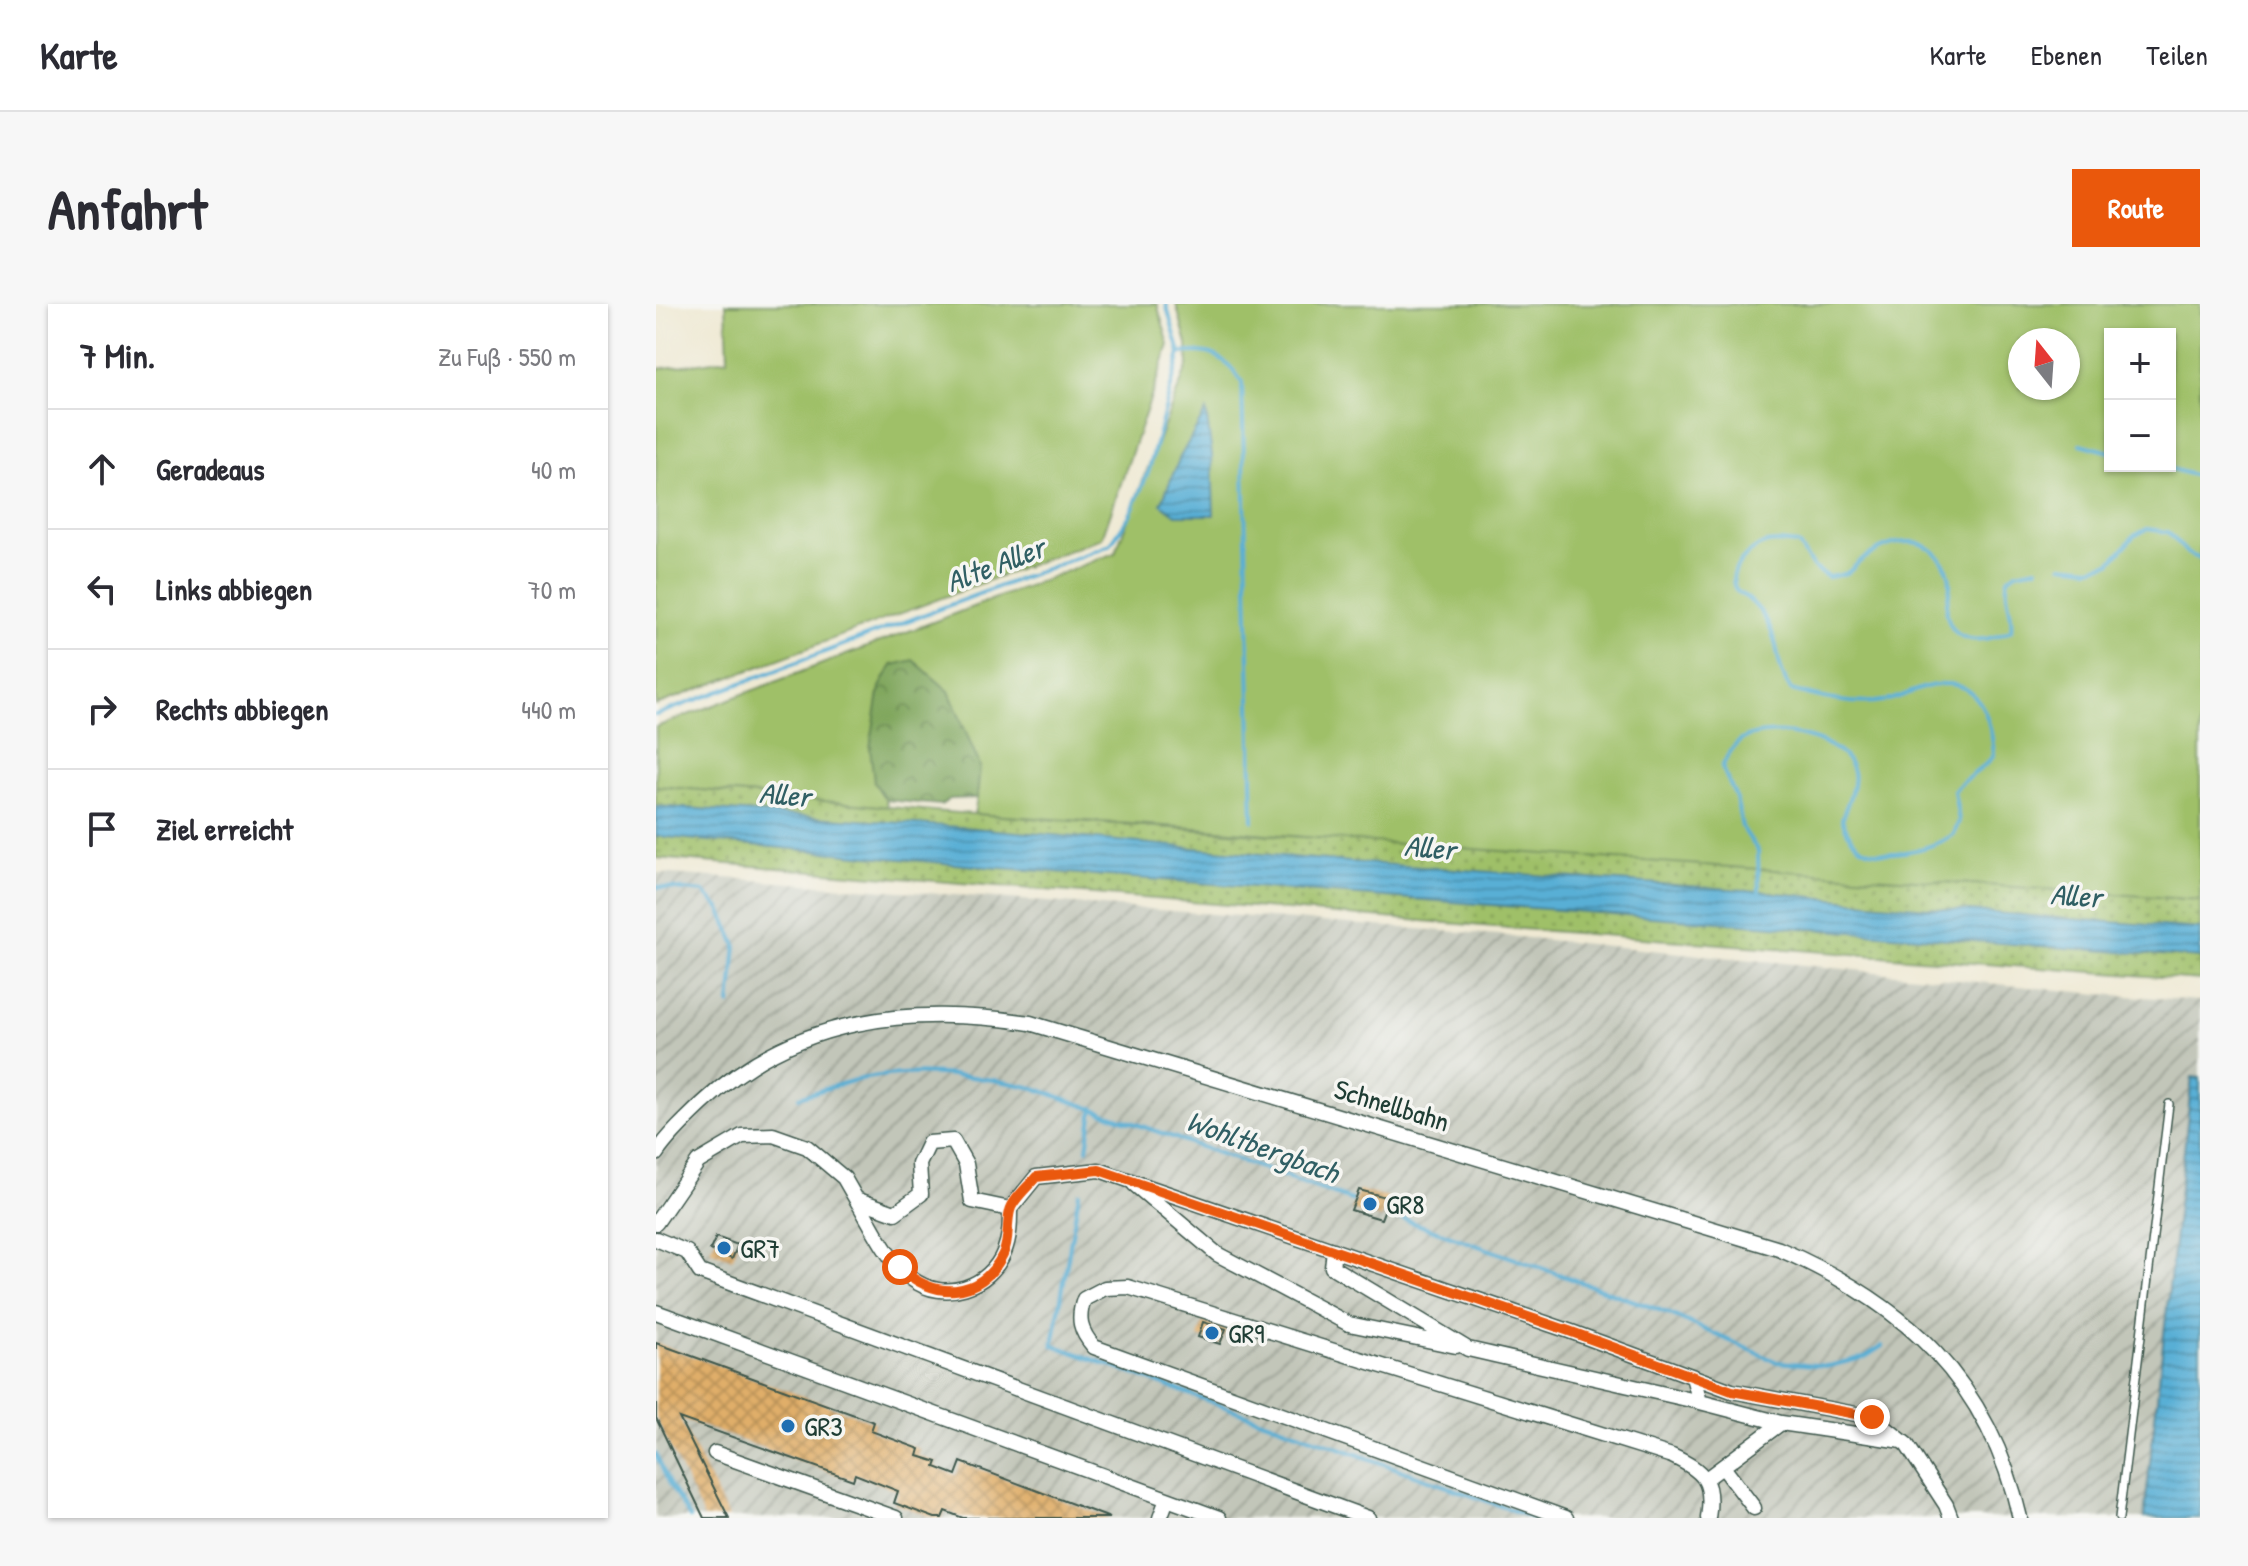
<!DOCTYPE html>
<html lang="de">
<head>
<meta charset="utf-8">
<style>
  :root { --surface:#fff; --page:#f7f7f7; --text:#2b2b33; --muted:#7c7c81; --line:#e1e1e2; --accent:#ea580c }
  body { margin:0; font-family:"Patrick Hand",sans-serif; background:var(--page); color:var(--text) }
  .controls { position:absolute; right:24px; top:24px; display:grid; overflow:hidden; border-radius:0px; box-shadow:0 2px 6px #0004 }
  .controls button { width:72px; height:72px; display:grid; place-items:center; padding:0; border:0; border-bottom:2px solid var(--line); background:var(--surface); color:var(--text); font:40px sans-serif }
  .compass { position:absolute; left:1352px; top:24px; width:72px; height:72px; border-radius:50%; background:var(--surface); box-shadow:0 2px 6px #0004; rotate:343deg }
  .stop { position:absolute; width:24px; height:24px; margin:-18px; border:6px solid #ea580c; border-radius:50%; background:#fff }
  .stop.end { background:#ea580c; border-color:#fff; box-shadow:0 2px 8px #0008 }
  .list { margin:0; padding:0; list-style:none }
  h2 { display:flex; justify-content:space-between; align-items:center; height:104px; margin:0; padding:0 32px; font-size:34px }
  h2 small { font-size:26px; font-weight:400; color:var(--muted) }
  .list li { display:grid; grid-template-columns:52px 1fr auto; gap:24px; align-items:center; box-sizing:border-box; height:120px; padding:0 32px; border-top:2px solid var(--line) }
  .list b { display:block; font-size:30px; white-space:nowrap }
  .list em { font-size:26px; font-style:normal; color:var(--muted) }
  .icon { flex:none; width:44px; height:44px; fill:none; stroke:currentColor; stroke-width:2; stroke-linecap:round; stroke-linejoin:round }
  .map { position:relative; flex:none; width:1544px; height:1214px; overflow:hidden; border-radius:0px }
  header { display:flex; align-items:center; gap:48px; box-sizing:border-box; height:112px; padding:0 40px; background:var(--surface); border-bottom:2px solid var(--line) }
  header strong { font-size:38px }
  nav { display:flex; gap:44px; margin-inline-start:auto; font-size:28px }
  .intro { display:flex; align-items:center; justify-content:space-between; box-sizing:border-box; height:192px; padding:0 48px }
  h1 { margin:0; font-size:56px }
  .button { padding:20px 36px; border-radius:0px; background:var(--accent); color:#fff; font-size:28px; font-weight:700 }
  main { display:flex; gap:48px; padding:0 48px }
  aside { flex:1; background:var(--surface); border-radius:0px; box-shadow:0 2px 6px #0004 }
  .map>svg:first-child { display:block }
  .industrial { fill:url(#industrial-furrows) }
  .grass { fill:#9fc068; stroke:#5f7e4e; stroke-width:2; fill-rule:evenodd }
  .forest { fill:url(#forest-crowns); stroke:#4f7248; stroke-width:2 }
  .park { fill:url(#park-dots); stroke:#5f7e4e; stroke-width:2 }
  .water { fill:url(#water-rules); stroke:#3c7684; stroke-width:2 }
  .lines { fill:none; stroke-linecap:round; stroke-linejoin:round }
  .stream { stroke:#58afd5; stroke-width:4 }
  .building { fill:url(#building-cross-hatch) }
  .service-casing { stroke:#3e574c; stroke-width:10 }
  .minor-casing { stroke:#3e574c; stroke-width:17 }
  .service { stroke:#fff; stroke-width:7 }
  .minor { stroke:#fff; stroke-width:14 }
  .route { stroke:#ea580c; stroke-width:10 }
  .poi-dot { fill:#1f6fb2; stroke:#f6f6f2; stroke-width:3 }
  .labels { text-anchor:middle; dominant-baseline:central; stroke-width:7; stroke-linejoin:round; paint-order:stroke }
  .street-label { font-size:28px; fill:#1f3d34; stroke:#f6f6f2 }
  .poi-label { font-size:28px; fill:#1f3d34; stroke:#f6f6f2; text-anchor:start }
  .water-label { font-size:30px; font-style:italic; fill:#305f64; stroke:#f6f6f2 }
</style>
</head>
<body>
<header>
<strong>Karte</strong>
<nav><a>Karte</a><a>Ebenen</a><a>Teilen</a></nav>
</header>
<div class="intro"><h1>Anfahrt</h1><a class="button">Route</a></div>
<main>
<aside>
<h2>7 Min.<small>Zu Fuß · 550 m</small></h2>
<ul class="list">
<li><svg class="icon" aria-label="ahead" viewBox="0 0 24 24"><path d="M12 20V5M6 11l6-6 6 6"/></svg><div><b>Geradeaus</b></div><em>40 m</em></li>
<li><svg class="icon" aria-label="left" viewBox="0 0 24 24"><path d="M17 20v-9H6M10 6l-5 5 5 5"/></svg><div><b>Links abbiegen</b></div><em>70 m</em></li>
<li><svg class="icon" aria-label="right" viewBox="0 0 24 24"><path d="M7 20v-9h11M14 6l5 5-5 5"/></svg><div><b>Rechts abbiegen</b></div><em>440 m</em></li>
<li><svg class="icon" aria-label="arrive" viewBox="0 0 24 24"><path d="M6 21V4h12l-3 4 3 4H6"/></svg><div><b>Ziel erreicht</b></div></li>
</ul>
</aside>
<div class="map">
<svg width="1544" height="1214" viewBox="0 0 1544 1214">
  <defs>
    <pattern id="industrial-furrows" width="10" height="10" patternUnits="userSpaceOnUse" patternTransform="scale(2)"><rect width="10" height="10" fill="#c2c6b9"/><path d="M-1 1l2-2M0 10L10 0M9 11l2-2" fill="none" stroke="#9da297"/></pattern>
    <pattern id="forest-crowns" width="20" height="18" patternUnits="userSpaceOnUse" patternTransform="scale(2)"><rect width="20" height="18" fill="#7fa65c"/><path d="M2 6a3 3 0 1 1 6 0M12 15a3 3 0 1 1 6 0" fill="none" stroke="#67884d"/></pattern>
    <pattern id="park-dots" width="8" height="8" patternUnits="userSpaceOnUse" patternTransform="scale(2)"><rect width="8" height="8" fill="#9fc068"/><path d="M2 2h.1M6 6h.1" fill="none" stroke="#819d56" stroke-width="1.8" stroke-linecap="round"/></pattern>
    <pattern id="water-rules" width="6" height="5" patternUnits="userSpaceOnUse" patternTransform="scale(2)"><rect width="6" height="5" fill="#58afd5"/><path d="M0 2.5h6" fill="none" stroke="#4890ae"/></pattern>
    <pattern id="building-cross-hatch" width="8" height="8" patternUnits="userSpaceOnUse" patternTransform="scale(2)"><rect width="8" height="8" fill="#e0ae69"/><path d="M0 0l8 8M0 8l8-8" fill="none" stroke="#b58f57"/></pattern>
  </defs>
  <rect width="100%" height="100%" fill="#f6f6f2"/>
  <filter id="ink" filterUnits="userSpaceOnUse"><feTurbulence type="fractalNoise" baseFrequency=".0125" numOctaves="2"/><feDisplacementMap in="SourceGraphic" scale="16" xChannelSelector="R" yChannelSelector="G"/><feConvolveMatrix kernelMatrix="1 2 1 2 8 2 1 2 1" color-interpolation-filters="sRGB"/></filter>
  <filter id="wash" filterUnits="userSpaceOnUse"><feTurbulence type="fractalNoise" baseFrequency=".006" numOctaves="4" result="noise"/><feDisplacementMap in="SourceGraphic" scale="32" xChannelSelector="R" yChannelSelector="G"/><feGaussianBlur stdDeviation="1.8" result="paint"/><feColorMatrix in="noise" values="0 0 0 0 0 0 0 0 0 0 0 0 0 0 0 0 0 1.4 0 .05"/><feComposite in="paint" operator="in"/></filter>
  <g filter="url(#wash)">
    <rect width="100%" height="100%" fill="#efe9d3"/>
    <path class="industrial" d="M0 569 842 631 1444 690 1544 697V1214H0Z"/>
    <path class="grass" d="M70 0H501L513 41 446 234 0 401V65L72 55Z
      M520 0H1544V608L540 524 318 510 321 494 218 478 230 496 231 503 0 482V423L459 249 532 60 531 40ZM1454 30H1514V162H1454ZM1364 36H1412V84H1364Z"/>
    <path class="forest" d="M257 356 293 387 324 462 321 494 294 495 285 501 230 496 218 478 214 444 224 383 236 361Z"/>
    <path class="park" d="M0 482 289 508 1544 596V676L852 624 0 554Z"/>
    <path class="water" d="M550 107 556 151 558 211H520L505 200 524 153Z
      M0 502 318 524 681 557 1103 587 1223 600 1544 625V654L330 563 0 532Z
      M1536 773 1544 774V1214H1488Z"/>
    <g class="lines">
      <path class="stream" d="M525 49C556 45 569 52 586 78L597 517
        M1425 140 1454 148
        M1505 162 1544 173
        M1406 261 1434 264 1454 259 1478 232 1491 225 1512 228 1531 249 1544 255
        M0 411 454 241 474 211 493 166 524 49 510 0
        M0 583 48 588 64 605 80 641 74 700
        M1103 590 1102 547 1086 523 1080 494 1066 463C1072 451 1077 440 1089 434 1116 420 1190 434 1197 468 1200 483 1190 501 1186 515 1189 523 1192 531 1198 537 1219 560 1277 546 1298 530L1303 517 1298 487C1310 472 1327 467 1338 451 1335 413 1323 370 1274 382 1258 385 1244 395 1227 397 1195 402 1166 394 1135 386 1119 363 1125 345 1113 322 1108 311 1100 301 1090 293 1088 292 1081 288 1080 286 1069 267 1094 244 1111 239 1120 237 1132 239 1142 240L1157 263 1172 273C1178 272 1186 271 1191 269 1196 266 1200 260 1205 257 1219 246 1237 237 1256 238 1276 240 1294 259 1294 280 1294 290 1289 300 1291 310 1297 344 1332 338 1355 326 1358 307 1347 293 1352 274L1360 268 1381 264
        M143 793C165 787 187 778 210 774 266 764 324 772 378 784L701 898
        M431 845 437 804
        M423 889 397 1041 878 1214
        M724 907 1012 1009 1121 1058 1173 1062 1209 1053 1226 1042
        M0 1150 13 1180 34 1214"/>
    </g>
    <g id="blocks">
      <path class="building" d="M703 886 733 894 725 915 695 906Z
        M60 933 82 941 76 955 54 946Z
        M547 1018 570 1025 564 1040 542 1033Z
        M0 1039 218 1118 215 1127 264 1145 262 1152 281 1158 279 1163 300 1171 305 1158 454 1214H307L289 1207 286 1214H279L238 1199 242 1187 199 1170 197 1176 23 1114 73 1214H48L0 1114Z"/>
    </g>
  </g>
  <g filter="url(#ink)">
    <use href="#blocks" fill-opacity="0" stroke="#3e574c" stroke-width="2"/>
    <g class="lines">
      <defs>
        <path id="service" d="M1463 1214 1513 800"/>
        <path id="minor" d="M0 850C12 832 30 815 46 800 137 713 254 701 374 719L1123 945C1250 1000 1333 1077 1364 1214
          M478 880 561 950 693 1020 800 1042
          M200 895C216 921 231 957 256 975 288 999 334 983 348 948 354 933 354 920 354 905
          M0 919 42 858 86 832 117 831 151 843 188 874 200 895 239 909 265 890 263 860 273 839 297 837 310 860 316 897 354 905 380 873 443 866 913 1027 1076 1087 1216 1113 1251 1141 1290 1201 1295 1214
          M0 935 31 948 44 968 712 1214
          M678 946 676 963 812 1045 1044 1098
          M0 1008 563 1214
          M1037 1073 1044 1098 1125 1119
          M59 1149 240 1214
          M1067 1163 1098 1204
          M1050 1175 1125 1119 1246 1137
          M504 1214 511 1195
          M910 1214 438 1043C424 1027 421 1015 428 995L449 984 472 983 1016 1152C1048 1167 1058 1177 1052 1214"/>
      </defs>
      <use href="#service" class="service-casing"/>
      <use href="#minor" class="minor-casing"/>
      <use href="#service" class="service"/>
      <use href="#minor" class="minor"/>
    </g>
  </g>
  <g class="lines" filter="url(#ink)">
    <path class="route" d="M244 963C276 996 325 996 347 950 354 935 350 922 354 907 356 896 373 882 380 873L443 866 913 1027 1076 1087 1216 1113"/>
  </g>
  <g class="poi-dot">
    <circle cx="714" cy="900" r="8"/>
    <circle cx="68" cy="944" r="8"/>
    <circle cx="556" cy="1029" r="8"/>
    <circle cx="132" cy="1122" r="8"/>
  </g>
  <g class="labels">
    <g class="street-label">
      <text transform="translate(736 801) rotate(17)">Schnellbahn</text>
    </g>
    <g class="poi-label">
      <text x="730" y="900">GR8</text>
      <text x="84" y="944">GR7</text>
      <text x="572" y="1029">GR9</text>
      <text x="148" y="1122">GR3</text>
    </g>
    <g class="water-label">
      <text transform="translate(339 260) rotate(-21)">Alte Aller</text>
      <text transform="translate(129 490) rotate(5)">Aller</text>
      <text transform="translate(774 543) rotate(5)">Aller</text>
      <text transform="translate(1420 591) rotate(4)">Aller</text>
      <text transform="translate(607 842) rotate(20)">Wohltbergbach</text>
    </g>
  </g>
</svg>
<div class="controls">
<button>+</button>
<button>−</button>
</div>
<svg class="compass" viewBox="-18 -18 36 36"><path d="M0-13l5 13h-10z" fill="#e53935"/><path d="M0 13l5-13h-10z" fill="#7c7c81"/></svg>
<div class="stop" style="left:244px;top:963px"></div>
<div class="stop end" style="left:1216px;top:1113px"></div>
</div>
</main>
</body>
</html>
